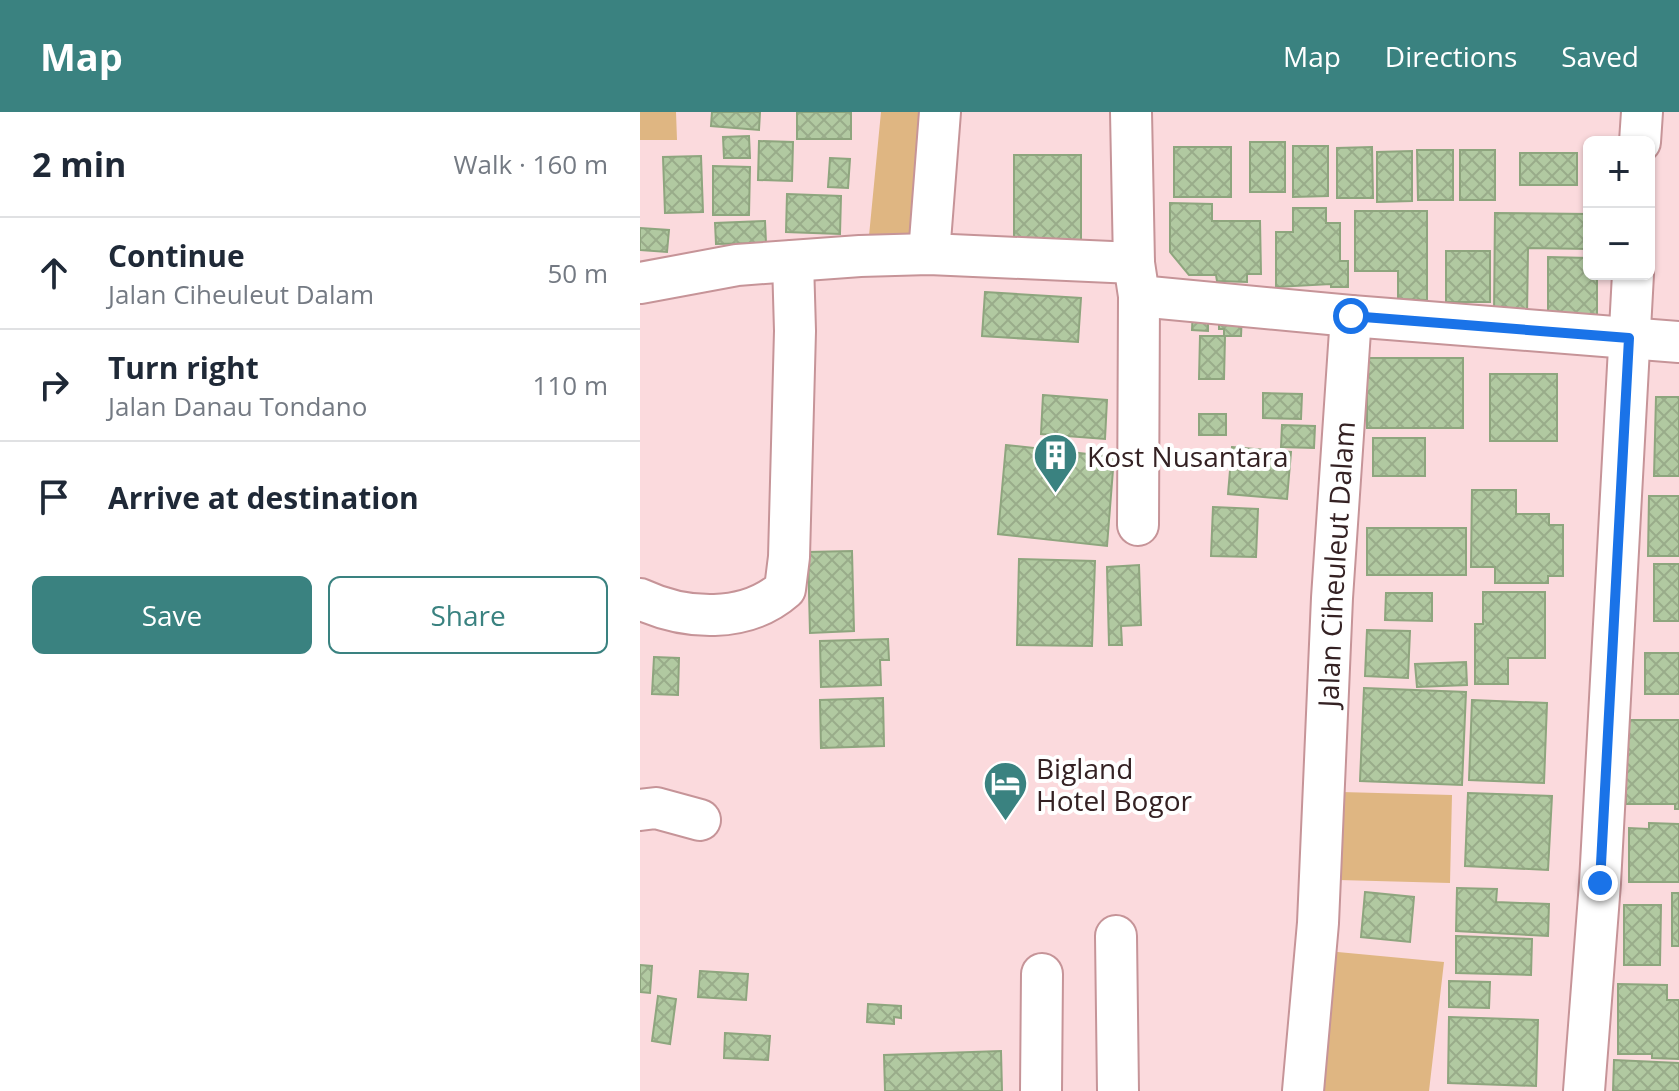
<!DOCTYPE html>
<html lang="en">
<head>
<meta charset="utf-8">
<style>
  :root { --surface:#fff; --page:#f6f6f7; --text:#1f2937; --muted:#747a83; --line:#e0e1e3; --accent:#3a8280 }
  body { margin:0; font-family:"Open Sans",sans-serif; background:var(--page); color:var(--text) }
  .controls { position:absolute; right:24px; top:24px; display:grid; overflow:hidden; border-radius:12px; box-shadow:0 2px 6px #0004 }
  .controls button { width:72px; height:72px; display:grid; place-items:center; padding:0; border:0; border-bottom:2px solid var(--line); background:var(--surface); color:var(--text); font:40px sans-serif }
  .stop { position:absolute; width:24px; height:24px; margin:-18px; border:6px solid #1a73e8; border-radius:50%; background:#fff }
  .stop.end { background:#1a73e8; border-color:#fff; box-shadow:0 2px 8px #0008 }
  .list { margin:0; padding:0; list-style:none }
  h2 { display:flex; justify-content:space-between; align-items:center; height:104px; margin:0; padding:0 32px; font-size:34px }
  h2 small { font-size:26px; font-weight:400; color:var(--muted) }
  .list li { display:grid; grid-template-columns:52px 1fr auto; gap:24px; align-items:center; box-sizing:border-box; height:112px; padding:0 32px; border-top:2px solid var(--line) }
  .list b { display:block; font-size:30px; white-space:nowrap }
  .list p { margin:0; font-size:26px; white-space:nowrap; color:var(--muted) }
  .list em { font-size:26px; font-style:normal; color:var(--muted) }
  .actions { display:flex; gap:16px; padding:24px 32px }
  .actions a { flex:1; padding:18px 0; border:2px solid var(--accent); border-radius:12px; text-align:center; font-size:28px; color:var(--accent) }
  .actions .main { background:var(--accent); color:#fff }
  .icon { flex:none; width:44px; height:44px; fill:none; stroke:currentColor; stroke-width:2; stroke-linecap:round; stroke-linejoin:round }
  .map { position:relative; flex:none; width:1039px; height:979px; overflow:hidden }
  header { display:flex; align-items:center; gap:48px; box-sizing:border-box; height:112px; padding:0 40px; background:var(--accent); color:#fff }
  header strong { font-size:38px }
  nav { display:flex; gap:44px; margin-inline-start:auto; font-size:28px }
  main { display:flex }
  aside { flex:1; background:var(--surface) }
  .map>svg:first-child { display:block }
  .grass { fill:#dfb682 }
  .building { fill:url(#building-cross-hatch); stroke:#8ea57e; stroke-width:2 }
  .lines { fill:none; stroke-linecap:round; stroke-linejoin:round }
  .minor-casing { stroke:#c69498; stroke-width:44 }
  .minor { stroke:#fff; stroke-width:40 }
  .route { stroke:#1a73e8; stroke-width:10 }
  .labels { text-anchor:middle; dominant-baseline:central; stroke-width:8; stroke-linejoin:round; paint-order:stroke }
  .poi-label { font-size:28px; fill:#342123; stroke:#fff; text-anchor:start }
  .street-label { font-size:28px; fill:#342123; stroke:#fff }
</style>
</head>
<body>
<header>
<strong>Map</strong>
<nav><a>Map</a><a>Directions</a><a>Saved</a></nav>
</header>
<main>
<aside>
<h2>2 min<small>Walk · 160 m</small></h2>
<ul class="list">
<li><svg class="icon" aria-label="ahead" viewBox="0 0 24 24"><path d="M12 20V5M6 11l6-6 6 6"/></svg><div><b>Continue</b><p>Jalan Ciheuleut Dalam</p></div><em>50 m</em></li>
<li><svg class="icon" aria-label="right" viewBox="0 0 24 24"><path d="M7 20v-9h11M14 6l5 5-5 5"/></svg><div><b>Turn right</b><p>Jalan Danau Tondano</p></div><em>110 m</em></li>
<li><svg class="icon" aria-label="arrive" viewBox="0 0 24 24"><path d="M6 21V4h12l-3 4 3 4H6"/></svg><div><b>Arrive at destination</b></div></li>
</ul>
<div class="actions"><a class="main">Save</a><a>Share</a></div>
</aside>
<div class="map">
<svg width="1039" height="979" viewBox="0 0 1039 979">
  <defs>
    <pattern id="building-cross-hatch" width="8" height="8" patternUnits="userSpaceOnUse" patternTransform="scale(2)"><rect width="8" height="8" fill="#b1c9a1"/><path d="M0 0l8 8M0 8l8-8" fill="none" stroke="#99ac8a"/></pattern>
  </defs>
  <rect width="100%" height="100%" fill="#fbdadd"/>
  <path class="grass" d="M0 0H36L37 28H0Z
    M241 0H311L310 135 228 134Z
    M701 680 812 683 810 771 699 768Z
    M687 839 804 850 789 979H676Z"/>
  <path class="building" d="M72 0H120L119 18 71 14Z
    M157 0H211V27H157Z
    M109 24 110 46H84L83 25Z
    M119 29 153 30 152 69 118 68Z
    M610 30H645V80H610Z
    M653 34H688V84L653 85Z
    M534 35H591V85H534Z
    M732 35 733 86H697V36Z
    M777 38H813V88H778Z
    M820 38H855V88H820Z
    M772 39V89L737 90V40Z
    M880 41H937V73H880Z
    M374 43H441V130H374Z
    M61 44 63 100 25 101 23 45Z
    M190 46 210 47 208 76 188 75Z
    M73 54 110 55 109 103H73Z
    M147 82 201 84 200 122 146 120Z
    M530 91 572 92V109H620L621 162H607V170L577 169 576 163H549L530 140Z
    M653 96H686V111H700V149H708V175H691V172L636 175V120H653Z
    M715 99H787V188L758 187V159H715Z
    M855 101 949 102V137L888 136 887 204H854Z
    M125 109 126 131 76 132 75 111Z
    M0 116 29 118 27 140 0 138Z
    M806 139H850V190H806Z
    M908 145 949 146V162H957V207H908Z
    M345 180 441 186 438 230 342 224Z
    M553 195 568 196V219L552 218Z
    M579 198 602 201 601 224H584V217H579Z
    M560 224H585L584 267H559Z
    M727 246H823V316H727Z
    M850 262H917V329H850Z
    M623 281 662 282 661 307 623 306Z
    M403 283 467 288 465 327 401 322Z
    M1016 285H1039V364H1014Z
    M559 302H586V323H559Z
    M642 313 675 314 674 336 641 335Z
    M733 326H785V364H733Z
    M366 333 474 345 467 434 358 422Z
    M592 335 651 340 647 387 588 382Z
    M832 378H876V402H909V413H923V464H908V471H855V455H831Z
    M1009 384H1039V444H1008Z
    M573 395 618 397 616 445 571 444Z
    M727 416H826V463H727Z
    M212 439 214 519 170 521 168 440Z
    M379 447 455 449 452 534 377 533Z
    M1014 452H1039V509H1014Z
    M499 453 501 513 481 514 482 533H469L467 455Z
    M843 480H905V546H868V572H835V512H843Z
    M746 481H792V509L745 508Z
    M727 518 770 519 768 566 725 564Z
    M248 527 249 548H240L241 573 181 575 180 529Z
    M1005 541H1039V582H1005Z
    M14 545 39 546 38 583 12 582Z
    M826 550 827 573 777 575 775 552Z
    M724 576 826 580 822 673 720 669Z
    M243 586 244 634 181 636 180 588Z
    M832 588 907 591 904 671 829 668Z
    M986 608H1039V697H1035V692H986Z
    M828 681 912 684 908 758 825 754Z
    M1009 711 1039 712V770H989V716L1009 717Z
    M817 776 857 777 856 790 909 792 908 824 816 819Z
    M725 780 774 785 770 830 721 825Z
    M1032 781H1039V834H1032Z
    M984 793H1021L1020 853H984Z
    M816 824 892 827 891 863 816 861Z
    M0 853 12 854 10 881 0 880Z
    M60 859 108 862 106 888 58 885Z
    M809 869 850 870 849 896 809 895Z
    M978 872 1027 873V888H1039V947L1012 946V942H978Z
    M18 884 36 887 30 932 12 929Z
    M228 892 261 894V906L254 905V912L227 910Z
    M809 905 898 908 896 974 808 971Z
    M85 921 130 924 128 948 84 946Z
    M361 939 362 979H245L244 943Z
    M974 948 1039 951V979H973Z"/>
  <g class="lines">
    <defs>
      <g id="minor">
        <path d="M491 0 494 151 499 184 711 204 1039 230"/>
        <path d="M1000 30 1002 0"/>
        <path d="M289 142 300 0"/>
        <path d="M0 171 97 153 220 144 289 142 494 151"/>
        <path d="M498 413 499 184"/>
        <path d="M0 487C45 508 105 512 145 477L149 445 155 219 153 149"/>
        <path d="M0 698 16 696 60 708"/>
        <path d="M476 824 478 979"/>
        <path d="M401 979 402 862"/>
        <path id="s1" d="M663 979 678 811 692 486 711 204"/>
        <path d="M944 979 960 771 993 162"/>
      </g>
    </defs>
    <use href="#minor" class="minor-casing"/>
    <use href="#minor" class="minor"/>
  </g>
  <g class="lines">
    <path class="route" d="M711 204 989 226 960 771"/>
  </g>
  <defs>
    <symbol id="building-pin" viewBox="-11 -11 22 30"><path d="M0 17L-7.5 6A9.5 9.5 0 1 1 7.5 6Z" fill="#3a8280" stroke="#fff"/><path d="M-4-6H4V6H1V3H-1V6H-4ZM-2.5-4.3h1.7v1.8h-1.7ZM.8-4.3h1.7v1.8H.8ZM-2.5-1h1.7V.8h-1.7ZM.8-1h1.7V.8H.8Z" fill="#fff"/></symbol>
    <symbol id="hotel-pin" viewBox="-11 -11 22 30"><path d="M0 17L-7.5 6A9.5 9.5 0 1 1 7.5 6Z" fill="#3a8280" stroke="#fff"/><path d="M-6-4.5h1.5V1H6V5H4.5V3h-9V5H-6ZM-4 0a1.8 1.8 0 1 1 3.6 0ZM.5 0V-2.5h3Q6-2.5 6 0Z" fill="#fff"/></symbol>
  </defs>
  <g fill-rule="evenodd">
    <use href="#building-pin" x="390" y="318" width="51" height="69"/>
    <use href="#hotel-pin" x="340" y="646" width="51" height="69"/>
  </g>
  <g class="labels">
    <g class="poi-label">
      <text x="447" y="344">Kost Nusantara</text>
      <text x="396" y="656">Bigland<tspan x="396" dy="32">Hotel Bogor</tspan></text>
    </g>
    <g class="street-label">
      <text stroke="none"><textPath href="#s1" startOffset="528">Jalan Ciheuleut Dalam</textPath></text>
    </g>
  </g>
</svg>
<div class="controls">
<button>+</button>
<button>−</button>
</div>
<div class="stop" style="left:711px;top:204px"></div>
<div class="stop end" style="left:960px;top:771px"></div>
</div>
</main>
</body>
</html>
